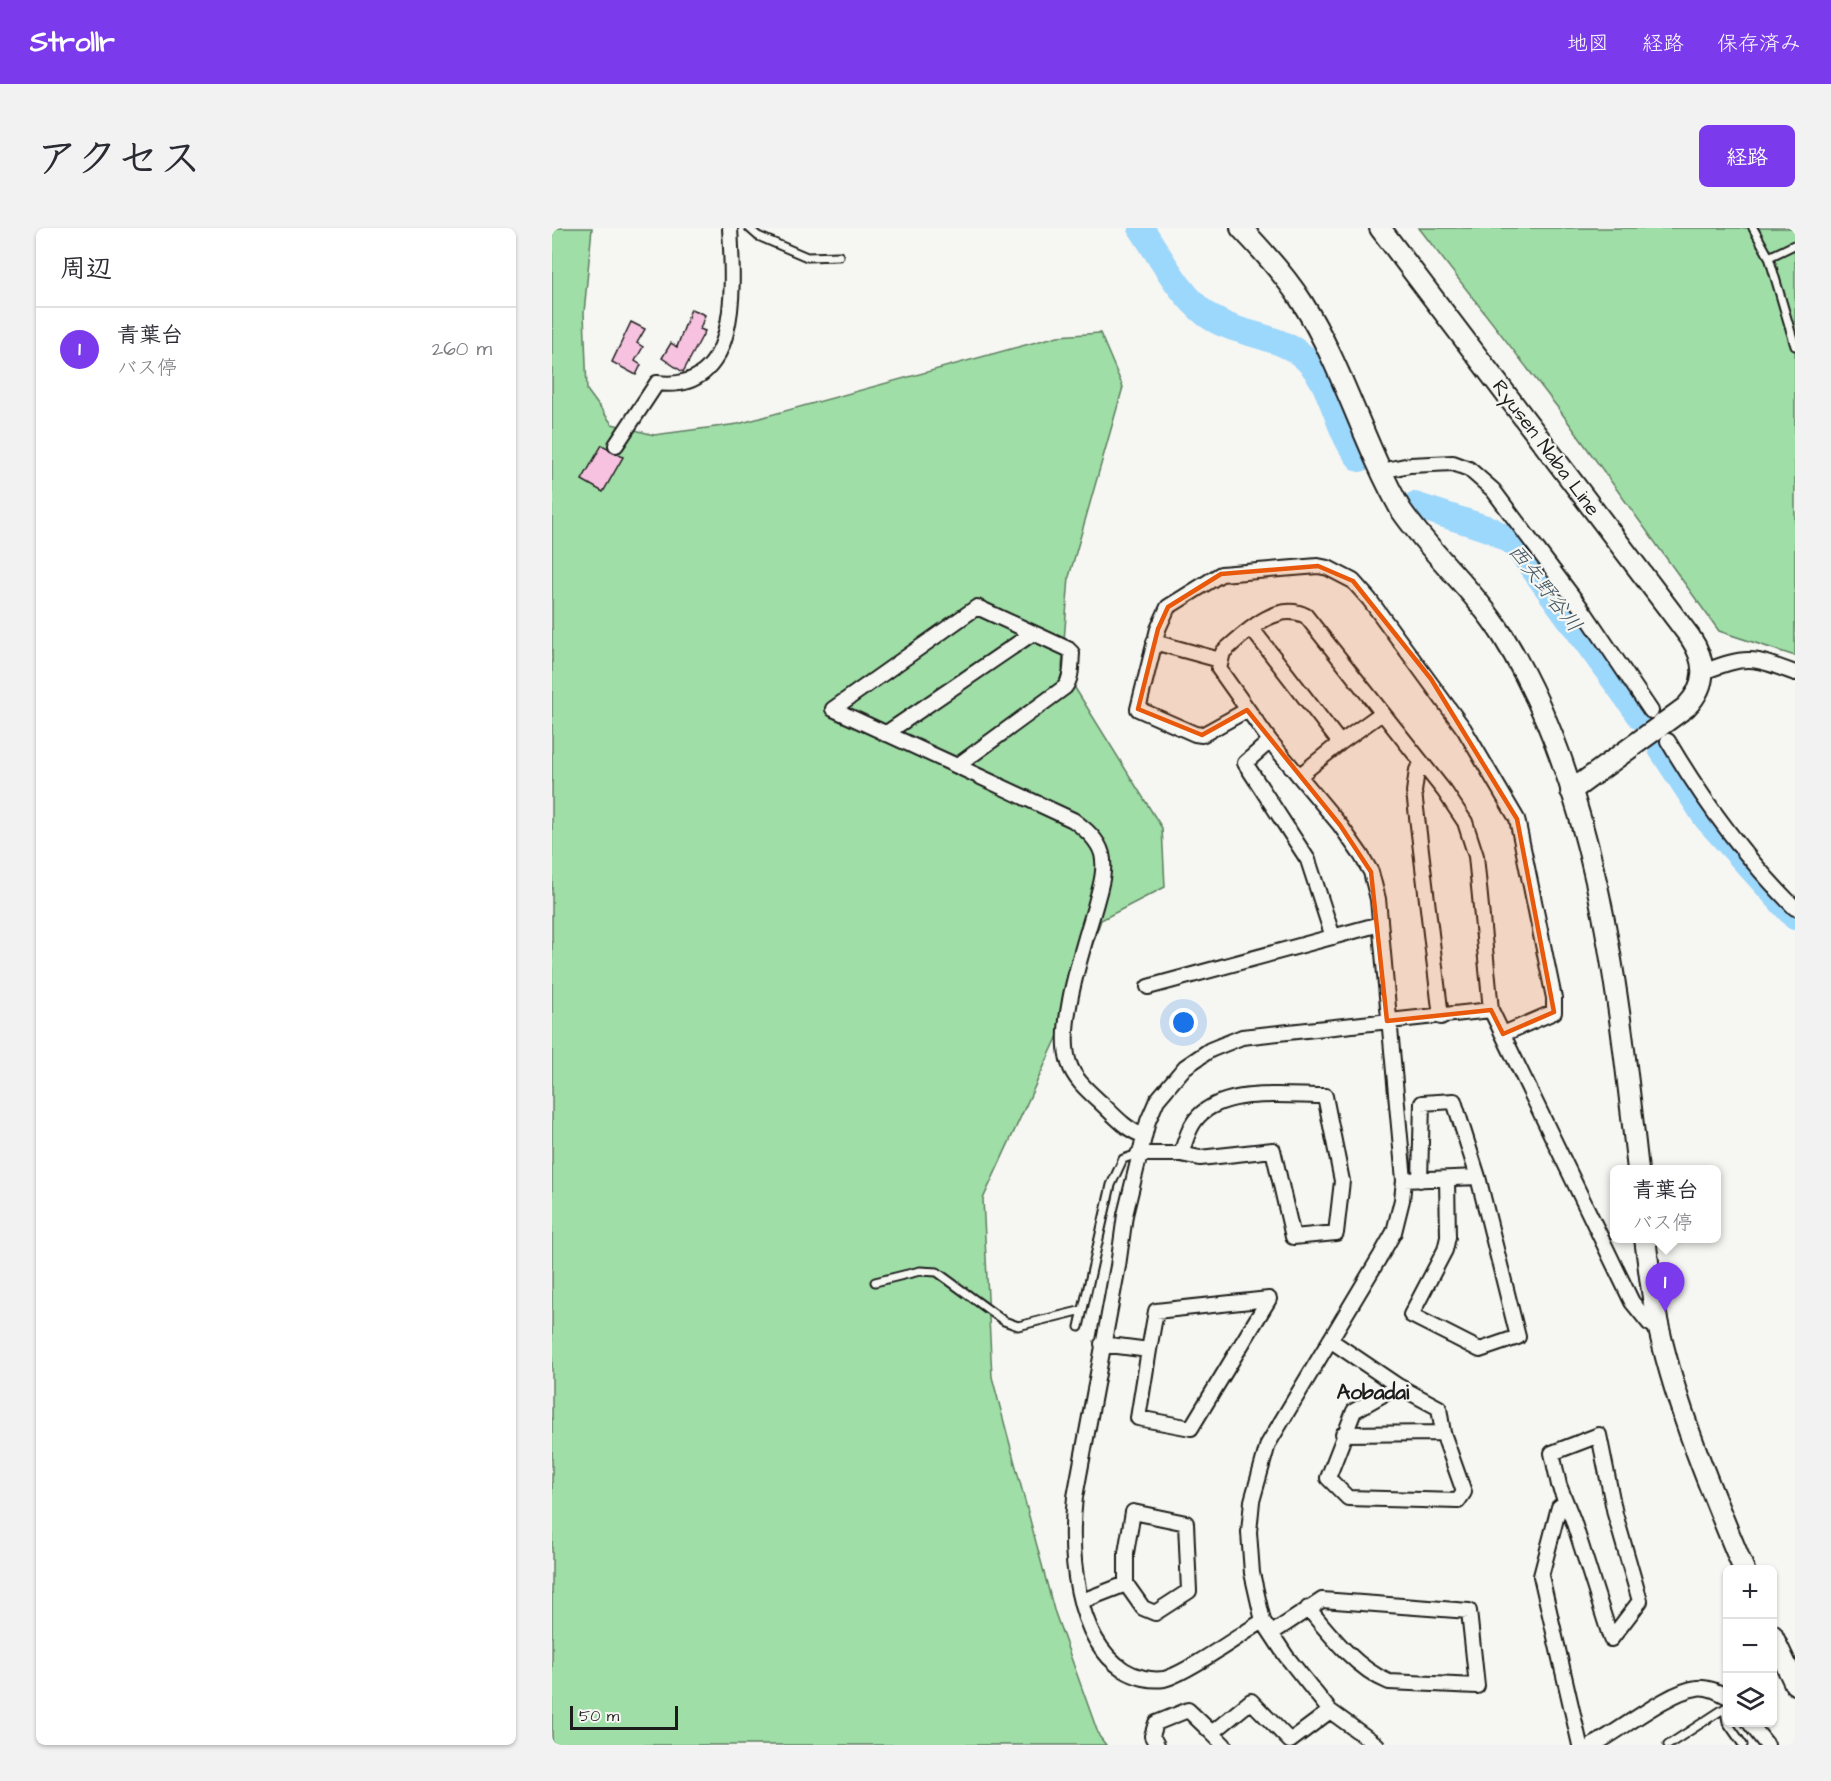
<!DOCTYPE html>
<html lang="ja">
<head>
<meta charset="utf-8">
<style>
  :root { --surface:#fff; --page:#f2f2f3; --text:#2b2b33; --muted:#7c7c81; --line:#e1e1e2; --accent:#7c3aed }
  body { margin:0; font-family:"Architects Daughter","Klee One",sans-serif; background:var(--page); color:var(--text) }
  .controls { position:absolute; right:18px; bottom:18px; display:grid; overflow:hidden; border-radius:9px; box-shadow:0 2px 4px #0004 }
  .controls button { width:54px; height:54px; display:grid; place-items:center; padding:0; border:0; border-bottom:2px solid var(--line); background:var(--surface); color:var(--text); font:30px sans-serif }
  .scale { position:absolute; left:18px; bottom:15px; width:108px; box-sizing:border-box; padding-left:6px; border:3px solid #1c1c1c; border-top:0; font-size:16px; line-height:21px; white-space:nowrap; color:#1c1c1c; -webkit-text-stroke:4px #f6f6f2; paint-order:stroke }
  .you { position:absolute; left:632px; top:795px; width:21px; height:21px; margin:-15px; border:4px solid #fff; border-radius:50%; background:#1a73e8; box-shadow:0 0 0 9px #1a73e833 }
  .badge { display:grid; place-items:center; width:39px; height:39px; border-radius:50%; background:var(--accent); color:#fff; font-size:20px; font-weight:700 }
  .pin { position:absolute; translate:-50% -50px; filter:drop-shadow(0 2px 3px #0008) }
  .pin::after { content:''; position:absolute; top:32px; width:21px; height:18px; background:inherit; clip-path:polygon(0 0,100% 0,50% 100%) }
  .popup { position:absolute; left:1058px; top:937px; width:111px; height:78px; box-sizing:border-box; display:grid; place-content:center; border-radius:9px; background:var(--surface); filter:drop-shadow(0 2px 4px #0005); font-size:20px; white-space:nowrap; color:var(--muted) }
  .popup b { font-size:22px; color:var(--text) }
  .popup::after { content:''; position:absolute; left:50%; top:100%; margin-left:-12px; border:12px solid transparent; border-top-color:var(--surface) }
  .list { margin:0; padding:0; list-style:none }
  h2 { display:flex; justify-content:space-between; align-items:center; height:78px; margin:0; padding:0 24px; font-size:26px }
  h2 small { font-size:20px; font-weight:400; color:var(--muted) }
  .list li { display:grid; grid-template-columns:39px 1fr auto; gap:18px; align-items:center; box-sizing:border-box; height:84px; padding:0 24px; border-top:2px solid var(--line) }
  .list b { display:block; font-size:22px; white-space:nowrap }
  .list p { margin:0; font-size:20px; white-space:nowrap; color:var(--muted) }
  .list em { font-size:20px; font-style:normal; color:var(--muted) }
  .icon { flex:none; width:33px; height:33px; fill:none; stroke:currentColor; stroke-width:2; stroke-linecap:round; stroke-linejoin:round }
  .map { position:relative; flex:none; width:1243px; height:1517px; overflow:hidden; border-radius:9px }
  header { display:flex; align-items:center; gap:36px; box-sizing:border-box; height:84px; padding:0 30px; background:var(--accent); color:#fff }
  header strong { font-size:28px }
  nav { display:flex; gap:33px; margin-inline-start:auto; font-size:21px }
  .intro { display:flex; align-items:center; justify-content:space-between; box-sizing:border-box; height:144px; padding:0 36px }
  h1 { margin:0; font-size:42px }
  .button { padding:15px 27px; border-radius:9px; background:var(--accent); color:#fff; font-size:21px; font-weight:700 }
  main { display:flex; gap:36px; padding:0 36px }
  aside { flex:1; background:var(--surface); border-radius:9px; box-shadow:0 2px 4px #0004 }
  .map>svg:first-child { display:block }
  .green { fill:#9fdea6; stroke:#5e7d61; stroke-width:1.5 }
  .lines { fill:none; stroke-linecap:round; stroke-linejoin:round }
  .river { stroke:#9cd7fc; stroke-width:26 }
  .building { fill:#f6c2df; stroke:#1c1c1c; stroke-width:1.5 }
  .lane-casing { stroke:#1c1c1c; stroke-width:11 }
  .street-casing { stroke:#1c1c1c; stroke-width:18 }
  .secondary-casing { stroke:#1c1c1c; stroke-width:24 }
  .lane { stroke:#f6f6f2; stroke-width:7 }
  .street { stroke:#f6f6f2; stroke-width:14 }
  .secondary { stroke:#f6f6f2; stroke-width:20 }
  .marked { fill:#e8590c; fill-opacity:0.2; stroke:#e8590c; stroke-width:4.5; stroke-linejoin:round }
  .labels { text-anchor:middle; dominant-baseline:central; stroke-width:4.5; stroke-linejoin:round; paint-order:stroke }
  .street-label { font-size:20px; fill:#1c1c1c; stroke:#f6f6f2 }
  .water-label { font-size:21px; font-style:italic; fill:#42545f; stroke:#f6f6f2 }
  .neighbourhood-label { font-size:21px; font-weight:bold; fill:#1c1c1c; stroke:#f6f6f2 }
</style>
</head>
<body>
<header>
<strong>Strollr</strong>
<nav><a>地図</a><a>経路</a><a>保存済み</a></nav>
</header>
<div class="intro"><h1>アクセス</h1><a class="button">経路</a></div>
<main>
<aside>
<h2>周辺<small></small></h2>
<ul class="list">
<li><span class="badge">1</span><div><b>青葉台</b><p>バス停</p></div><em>260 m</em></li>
</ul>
</aside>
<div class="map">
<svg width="1243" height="1517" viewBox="0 0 1243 1517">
  <rect width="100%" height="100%" fill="#f6f6f2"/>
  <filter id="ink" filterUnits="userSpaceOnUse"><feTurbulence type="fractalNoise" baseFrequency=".0167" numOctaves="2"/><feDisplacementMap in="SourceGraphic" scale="12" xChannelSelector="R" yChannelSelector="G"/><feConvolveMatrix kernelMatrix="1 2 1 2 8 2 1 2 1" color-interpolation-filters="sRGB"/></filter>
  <g filter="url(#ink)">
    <path class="green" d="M0 0H40L32 85 35 162 60 196 102 207 186 196 506 108 548 105 571 159 517 349 510 439 610 600 613 659 549 692 516 786 431 971 440 1149 502 1382 547 1508 554 1517H0Z
      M867 0H1243V428L1167 403 1006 180Z"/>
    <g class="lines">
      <path class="river" d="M589 0C608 28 627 66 655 87 682 106 720 106 747 125 783 151 781 200 808 231
        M862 277 940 302 964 317 1089 489
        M1109 521 1154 590 1243 689"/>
    </g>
    <path class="building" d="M139 81 153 87 148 101 153 103 131 144 110 130 119 115 125 119Z
      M79 94 93 101 85 115 91 119 83 133 89 137 84 147 60 134Z
      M50 217 71 229 51 264 30 252Z"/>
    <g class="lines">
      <defs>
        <path id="lane" d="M197 0 206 8 255 29 287 28
          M1201 0 1217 29 1243 118
          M1217 29 1242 17
          M323 1054 368 1043 385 1044 452 1093 466 1098 531 1082
          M527 1099 559 957 571 931 586 926
          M1173 1482 1175 1494 1191 1517
          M1116 1517 1176 1478"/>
        <path id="street" d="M64 217 105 155C190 166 181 56 178 0
          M829 243 858 237 901 235 917 241 941 262 1033 385 1099 483
          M425 379 516 421 520 425C519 437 520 450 513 459L405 538 281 481Z
          M700 401 788 515
          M602 414 668 432
          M1151 444C1195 427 1200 429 1243 445
          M695 482 650 507 643 506 586 481 606 401 616 379 669 346 766 338 776 340 801 353 817 371 912 501 965 591 1002 770V784L951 806
          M333 506 481 405
          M718 513 693 535 756 632 781 709
          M1116 513C1152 574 1193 630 1243 680
          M870 535 865 542 862 564 889 789
          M405 538 521 592C532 600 546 611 550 626 554 642 548 660 544 675 533 715 504 797 517 835 522 851 536 863 548 874 561 886 573 901 590 907
          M747 548 788 515 830 485
          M596 759 828 696
          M586 926H629L648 930 721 922 741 1009 784 1005 790 953 773 868C737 868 679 860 650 885 638 895 634 911 629 926
          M895 951 896 1009 893 1022 859 1087 928 1122 966 1109 926 949
          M852 952 926 949 902 873 870 875 868 952
          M778 1112 846 1158 887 1180 891 1205 912 1264 906 1273 796 1270 776 1250 802 1183 846 1158
          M550 1116 597 1122 604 1083 717 1071 639 1200 586 1190 597 1122
          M791 1206 891 1205
          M1047 1207 1063 1286 1088 1373 1059 1411 1021 1292 1007 1257 1000 1225Z
          M1013 1275 1007 1279 989 1348 1028 1517
          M530 1373 574 1356V1325L581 1284 634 1295 637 1363 603 1385 591 1380 574 1356
          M711 1393C688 1407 635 1445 612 1451 599 1453 583 1449 572 1442 522 1410 517 1322 523 1269L566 1038 573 987 596 893 605 872 633 839 658 822 690 809 939 782
          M720 1405 770 1372 917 1383 925 1458 837 1454C805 1441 778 1407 756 1380
          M1197 1494 1215 1517
          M660 1505 672 1517
          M605 1517 600 1508 604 1495 636 1482 660 1505 699 1473 738 1513 778 1483
          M825 1517 778 1483 734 1428 711 1393 700 1345 697 1304 700 1273 716 1216 829 1027 842 1004 850 972 852 952 826 671 819 644 809 627 788 597 718 513 667 441 671 424C692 406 725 372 754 388L893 564 913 594 924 628 939 782 1080 1074 1097 1095 1107 1101
          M1041 1517C1068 1503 1117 1463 1145 1460 1155 1458 1167 1464 1176 1469"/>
        <path id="secondary" d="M689 0C711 23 733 47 750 74 791 139 811 215 849 282 880 327 922 362 951 408 1047 564 1066 765 1086 942
          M828 0 1138 409C1155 434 1155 457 1134 479L1019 563
          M1093 1010C1097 1041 1100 1071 1107 1101 1126 1184 1159 1263 1192 1342
          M1220 1407 1243 1456"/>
      </defs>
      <use href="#lane" class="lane-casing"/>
      <use href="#street" class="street-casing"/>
      <use href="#secondary" class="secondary-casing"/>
      <use href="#lane" class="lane"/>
      <use href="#street" class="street"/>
      <use href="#secondary" class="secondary"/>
    </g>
  </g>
  <path class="marked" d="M766 338 801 353 879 451 965 591 1002 784 951 806 939 782 835 793 819 644 788 597 695 482 650 507 586 481 606 401 616 379 669 346Z"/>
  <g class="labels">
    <g class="street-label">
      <text transform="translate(994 220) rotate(53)">Ryusen Naba Line</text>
    </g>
    <g class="water-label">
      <text transform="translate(993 360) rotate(52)">西矢野谷川</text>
    </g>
    <g class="neighbourhood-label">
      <text x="821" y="1164">Aobadai</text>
    </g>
  </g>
</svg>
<div class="controls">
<button>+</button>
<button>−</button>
<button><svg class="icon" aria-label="layers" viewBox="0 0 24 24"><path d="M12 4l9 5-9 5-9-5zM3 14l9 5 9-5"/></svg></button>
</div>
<div class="scale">50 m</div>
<div class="you"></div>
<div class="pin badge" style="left:1113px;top:1084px">1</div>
<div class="popup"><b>青葉台</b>バス停</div>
</div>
</main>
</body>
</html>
